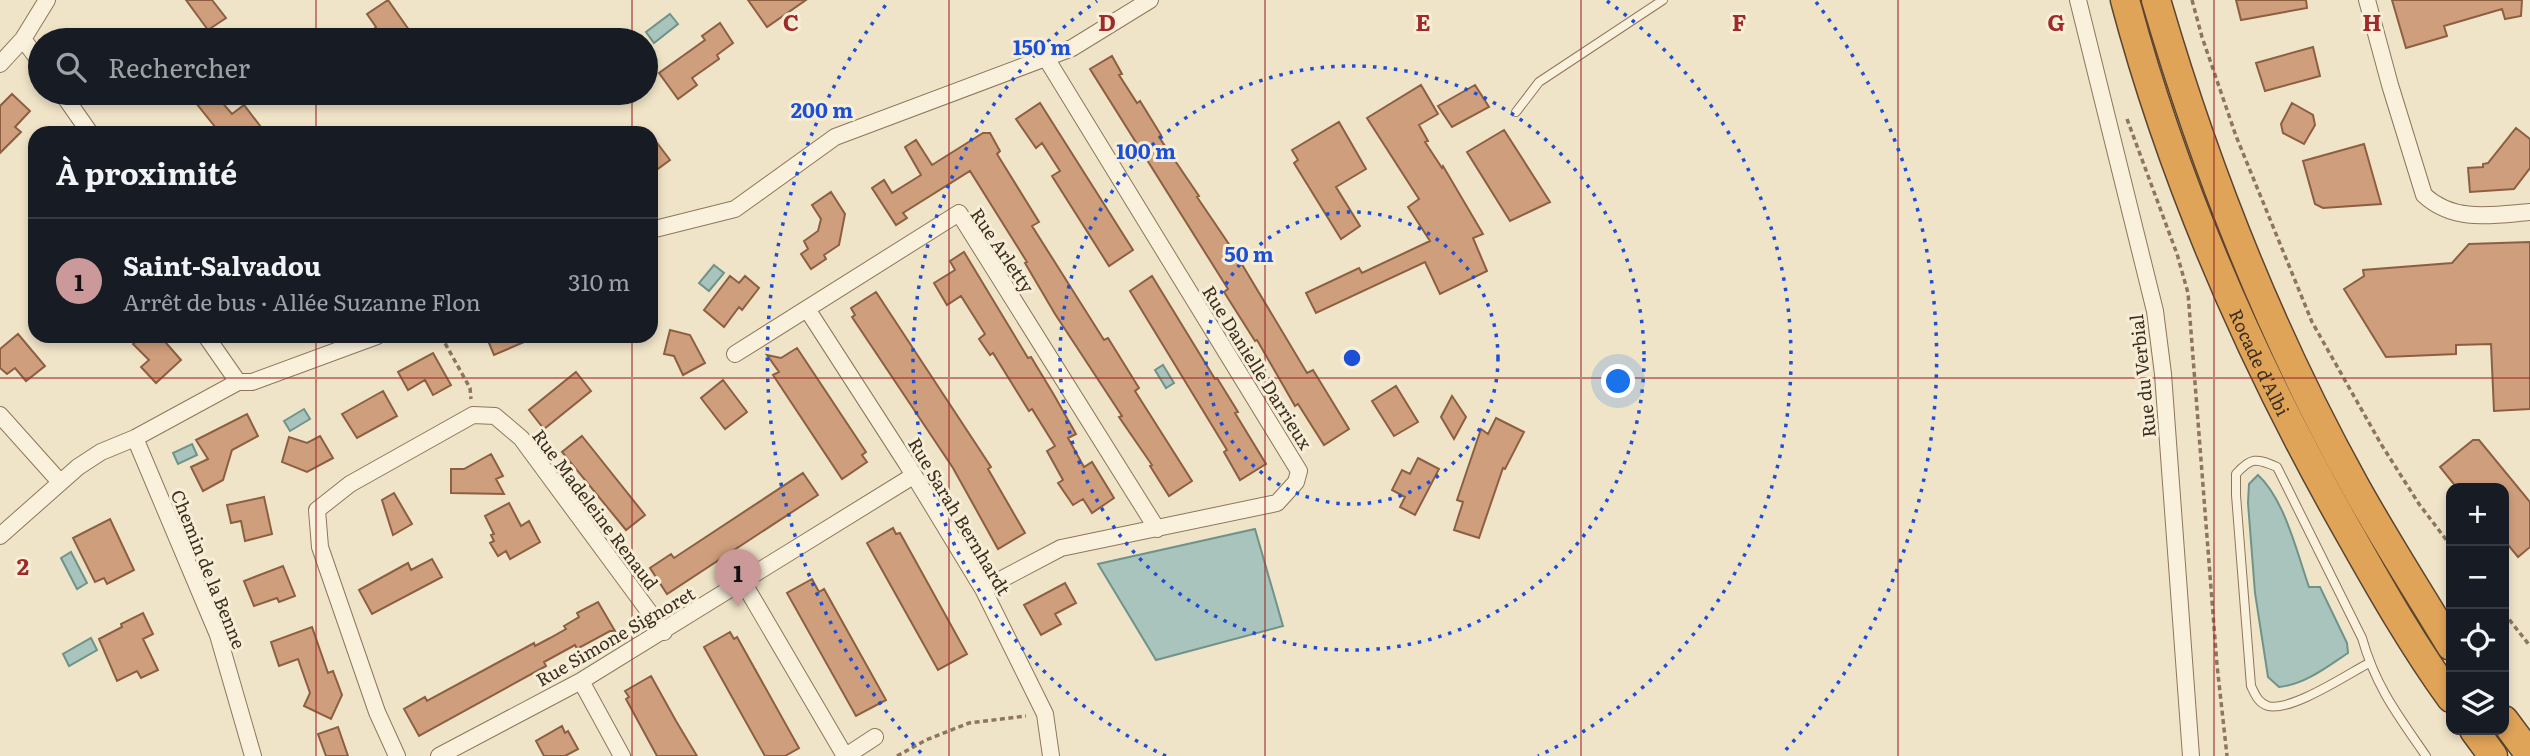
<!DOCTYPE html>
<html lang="fr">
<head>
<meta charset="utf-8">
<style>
  :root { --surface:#171b24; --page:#20242c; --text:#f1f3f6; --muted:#9ea1a6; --line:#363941; --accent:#cc999b }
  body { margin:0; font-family:Literata,serif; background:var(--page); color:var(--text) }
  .controls { position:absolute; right:21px; bottom:21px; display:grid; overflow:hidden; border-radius:14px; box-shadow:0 4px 10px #0003 }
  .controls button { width:63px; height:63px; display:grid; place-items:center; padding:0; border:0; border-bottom:2px solid var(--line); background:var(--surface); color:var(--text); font:35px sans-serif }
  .you { position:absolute; left:1619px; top:382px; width:24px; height:24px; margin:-18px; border:5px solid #fff; border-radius:50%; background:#1a73e8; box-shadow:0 0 0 10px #1a73e833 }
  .badge { display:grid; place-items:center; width:46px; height:46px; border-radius:50%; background:var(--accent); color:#111; font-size:23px; font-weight:700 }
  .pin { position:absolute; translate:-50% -58px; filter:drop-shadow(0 2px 4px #0008) }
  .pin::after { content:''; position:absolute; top:37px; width:24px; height:21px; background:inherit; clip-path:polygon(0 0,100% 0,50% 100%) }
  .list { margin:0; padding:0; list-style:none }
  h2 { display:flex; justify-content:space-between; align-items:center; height:91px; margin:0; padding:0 28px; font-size:30px }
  h2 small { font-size:23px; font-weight:400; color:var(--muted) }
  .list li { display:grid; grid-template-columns:46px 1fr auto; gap:21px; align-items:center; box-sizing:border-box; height:126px; padding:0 28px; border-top:2px solid var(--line) }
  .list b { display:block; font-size:26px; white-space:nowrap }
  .list p { margin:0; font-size:23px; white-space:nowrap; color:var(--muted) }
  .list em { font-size:23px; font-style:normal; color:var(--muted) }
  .icon { flex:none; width:38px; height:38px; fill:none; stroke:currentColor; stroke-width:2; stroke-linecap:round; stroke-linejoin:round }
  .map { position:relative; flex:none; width:2530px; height:756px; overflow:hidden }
  .search { position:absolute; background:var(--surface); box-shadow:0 4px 10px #0003; left:28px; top:28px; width:630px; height:77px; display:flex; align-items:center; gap:18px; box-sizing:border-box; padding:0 24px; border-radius:38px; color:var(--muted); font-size:26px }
  .panel { position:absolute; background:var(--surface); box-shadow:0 4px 10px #0003; left:28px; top:126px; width:630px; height:217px; border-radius:21px }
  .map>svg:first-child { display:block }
  .water { fill:#a9c4bc; stroke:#6f938a; stroke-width:2 }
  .building { fill:#cf9f7d; stroke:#8d5f41; stroke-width:2 }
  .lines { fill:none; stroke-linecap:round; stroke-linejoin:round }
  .lane-casing { stroke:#8d765c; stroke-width:10 }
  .street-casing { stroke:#8d765c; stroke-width:18 }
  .highway-casing { stroke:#5b4430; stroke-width:31 }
  .path { stroke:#8d765c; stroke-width:3.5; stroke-dasharray:5 3.5; stroke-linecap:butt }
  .lane { stroke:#faf1dc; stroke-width:8 }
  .street { stroke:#faf1dc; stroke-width:16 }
  .highway { stroke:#e0a458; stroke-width:28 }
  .grid { fill:none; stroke:#9e2a2b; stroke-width:2; stroke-opacity:0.55 }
  .ring { fill:none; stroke:#1d4ed8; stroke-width:3.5; stroke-dasharray:3.5 7 }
  .labels { text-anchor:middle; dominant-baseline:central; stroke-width:6; stroke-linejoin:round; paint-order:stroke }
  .street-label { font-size:18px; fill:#3d2e20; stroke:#f7eed8 }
  .grid-label { font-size:23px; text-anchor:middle; font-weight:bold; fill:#9e2a2b; stroke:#f7eed8; stroke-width:6; stroke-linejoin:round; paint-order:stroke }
  .centre { fill:#1d4ed8; stroke:#f7eed8; stroke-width:3.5 }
  .ring-label { font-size:21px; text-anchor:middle; font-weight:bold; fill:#1d4ed8; stroke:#f7eed8; stroke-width:6; stroke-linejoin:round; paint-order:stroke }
</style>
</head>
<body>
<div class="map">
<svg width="2530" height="756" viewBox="0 0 2530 756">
  <rect width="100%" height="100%" fill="#f0e4c8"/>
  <path class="water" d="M670 14 678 24 654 43 646 32Z
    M714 265 724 273 709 291 699 283Z
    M1163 365 1174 383 1166 388 1155 370Z
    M304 409 310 419 290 431 284 421Z
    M192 444 197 455 178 464 173 453Z
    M2258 475C2285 500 2297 553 2309 587H2320L2347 643 2348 653C2327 667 2304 685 2279 687L2268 677 2255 593 2248 503 2249 484Z
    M1255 529 1283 626 1156 660 1098 564Z
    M71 552 87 583 77 589 61 558Z
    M91 638 97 650 69 666 63 654Z"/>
  <path class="building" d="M186 0H212L226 18 208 30Z
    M388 0 416 40H381L373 30 376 27 367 14Z
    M748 0H806L767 27Z
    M2236 0H2306L2307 8 2241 20Z
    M2392 0H2522L2521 16 2505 19 2502 9 2444 26 2447 36 2406 48Z
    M720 23 733 43 717 55 719 59 692 78 697 85 678 99 659 73 705 40 702 36Z
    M2313 47 2320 76 2265 91 2256 63Z
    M1112 56 1122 74 1119 75 1137 103 1140 101 1161 135 1159 137 1199 196 1197 197 1237 256 1307 373 1313 370 1349 429 1324 445 1298 404 1295 406 1257 340 1255 341 1224 292 1228 289 1090 69Z
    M1421 85 1438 114 1419 125 1428 141 1425 142 1442 168 1443 166 1483 234 1473 238 1487 271 1440 294 1425 262 1316 313 1306 293 1359 268 1362 273 1430 241 1408 207 1419 199 1367 118Z
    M1475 85 1489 107 1452 127 1438 106Z
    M188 93H214L232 114 244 105 261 127 254 133H220Z
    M12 94 30 111 15 127 21 132 0 153V106Z
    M1040 103 1133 250 1109 266 1052 176 1060 171 1042 143 1036 148 1016 119Z
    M2292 103 2313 115 2315 125 2304 144 2283 133 2281 124Z
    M1339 122 1366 169 1336 187 1360 226 1341 239 1294 163 1298 160 1292 150Z
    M2516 128 2530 139V168L2514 189 2470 192 2468 168 2483 167V164L2488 163Z
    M1504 130 1550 202 1510 221 1467 152Z
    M983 133H990L1000 151 997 154 1039 222 1032 226 1104 340 1108 338 1139 388 1135 391 1192 481 1169 496 1150 466 1152 465 1119 417 1122 416 1055 314 1025 263 1027 262 970 171 903 213 907 218 896 225 872 188 884 180 892 193 921 175 905 147 916 140 932 165Z
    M651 135 670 160 651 174Z
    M2364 144 2381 204 2323 208 2315 204 2303 161Z
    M831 192 845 214 839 245 824 255 826 259 811 269 801 254 808 249 804 241 818 231 821 219 812 205Z
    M2530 242V409L2494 411 2491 344 2456 345V354L2386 357 2344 289 2364 276 2363 270 2452 263 2469 244Z
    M964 252 1028 358 1031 357 1054 395 1076 434 1068 438 1084 467 1092 462 1114 498 1092 513 1083 499 1073 505 1058 483 1063 480 1047 451 1055 446 1032 409 1029 411 993 353 990 355 979 339 985 334 961 296 947 305 934 283 955 270 950 261Z
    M730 276 739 283 745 276 759 288 742 310 739 307 724 327 704 310Z
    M1152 276 1215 379 1217 378 1238 412 1235 413 1266 464 1240 480 1224 452 1227 450 1130 291Z
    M876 292 991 467 988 469 1025 533 998 549 953 468 852 317 855 315 851 308Z
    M670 330 690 335 705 363 683 375 674 356 664 354Z
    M18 334 45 366 26 381 15 368 7 374 0 368V349Z
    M142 336H160L181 360 156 383 141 367 149 360 133 344Z
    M486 336H538L494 355Z
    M797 348 866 452 862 455 867 462 842 479 773 375 779 372 767 355 781 358Z
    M433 353 451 385 433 395 425 380 408 390 398 372Z
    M576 372 591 391 544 429 529 410Z
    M723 380 747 412 725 429 701 398Z
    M1396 386 1418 422 1394 436 1372 401Z
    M383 391 397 416 357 438 342 414Z
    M1452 396 1466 417 1454 439 1441 417Z
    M247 414 258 436 232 450 223 480 203 491 191 467 208 459 196 440Z
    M1496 418 1524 432 1505 469 1503 468 1479 538 1454 530 1463 502 1457 500 1481 429 1488 434Z
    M320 436 333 458 307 472 282 462 289 437 307 443Z
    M582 436 645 515 626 530 562 452Z
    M2473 440H2479L2530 502V547L2518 557 2504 540V488H2457L2440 467Z
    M491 454 503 476 496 479 504 494 451 493V469H464Z
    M1418 458 1439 469 1415 515 1400 507 1405 497 1392 490 1402 470 1410 474Z
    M803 473 818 495 667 594 650 568 671 554 674 558Z
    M394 493 412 524 393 535 382 500Z
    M264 497 272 534 245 541 241 521 231 523 227 505Z
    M509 503 521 526 529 521 540 542 510 559 506 551 498 556 490 543 494 541 491 535 494 534 485 516Z
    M110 519 134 570 107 584 104 578 95 582 73 538Z
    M893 528 896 534 900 533 967 654 938 670 867 543Z
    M432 559 442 577 372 614 359 590 408 563 411 570Z
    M283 566 295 596 279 602 277 598 254 606 244 581Z
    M812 579 819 592 824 589 886 700 856 716 787 593Z
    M1065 583 1076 603 1055 614 1061 624 1041 635 1024 605Z
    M598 602 615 631H610L577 649 575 645 544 662 546 666 419 736 404 709 425 697 427 701 534 643 535 646 550 638 566 629 564 626 579 617 577 613Z
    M143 613 153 634 143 639 158 670 141 678 137 671 117 681 99 639 122 627 121 624Z
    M312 627 328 673 333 671 342 695 331 719 304 706 310 693 298 659 279 666 271 642Z
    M730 632 734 639 737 637 799 748 785 756H765L704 647Z
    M651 676 676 721 697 756H657L626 699 629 697 625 691Z
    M562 726 565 733 568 731 578 749 565 756H544L536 741Z
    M338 727 348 756H326L318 734Z"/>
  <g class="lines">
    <defs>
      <path id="lane" d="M1516 112 1539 82 1663 0
        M2369 663C2348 674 2291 712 2268 706 2258 703 2255 694 2251 686L2236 495V474C2251 457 2256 458 2277 467L2362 638C2376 687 2397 714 2426 756"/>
      <path id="street" d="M2078 0 2155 311 2163 374 2191 756
        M2367 0 2390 85 2424 195C2454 223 2493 215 2530 212
        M23 39 40 62
        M0 64 23 39 47 0
        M62 93 90 133
        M651 230 735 209 835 137 1072 48 1150 0
        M807 309 907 464 983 589 1045 714 1051 756
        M206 336 238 382
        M735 354 959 213 1157 529
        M0 415 60 482
        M135 438 218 635 253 756
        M0 536 78 467 101 452 135 438 238 382H252L377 336
        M743 582 845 756
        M983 589 1061 548 1277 503 1296 482 1299 471 1046 58
        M581 681 622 756
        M397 756 377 712 320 547 317 510 350 484 473 415 495 416 521 438 664 632
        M439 756 581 681 913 476
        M846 756 875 737"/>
      <g id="highway">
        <path id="s1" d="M2125 0C2175 188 2255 368 2351 536 2382 591 2414 647 2451 698"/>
        <path d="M2156 0C2205 168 2270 333 2355 486 2385 540 2419 593 2451 646"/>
        <path d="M2504 720 2530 755"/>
        <path d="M2474 730 2493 756"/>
      </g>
    </defs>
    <use href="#lane" class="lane-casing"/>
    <use href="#street" class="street-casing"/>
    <use href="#highway" class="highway-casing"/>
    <path class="path" d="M2192 0 2202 37 2236 136 2312 322 2381 444 2419 504 2451 546
      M2127 119 2177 254 2188 293 2217 665 2227 756
      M441 336 470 388 471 399
      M2504 613 2530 646
      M897 756 926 740 969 723 1026 716"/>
    <use href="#lane" class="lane"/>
    <use href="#street" class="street"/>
    <use href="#highway" class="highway"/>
  </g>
  <path class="grid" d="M316 0V40M632 0V40M949 0V756M1265 0V756M1581 0V756M1898 0V756M2214 0V756M316 93V133M632 93V133M316 336V756M632 336V756M0 378H2530"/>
  <g class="ring">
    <circle cx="1352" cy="358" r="146"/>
    <circle cx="1352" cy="358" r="292"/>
    <path d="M1166 756A439 439 0 0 1 1097 1M1607 1A439 439 0 0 1 1538 756"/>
    <path d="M921 753A585 585 0 0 1 888 2M1816 2A585 585 0 0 1 1783 753"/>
  </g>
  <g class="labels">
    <g class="street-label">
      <text transform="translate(1003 250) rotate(56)">Rue Arletty</text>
      <text stroke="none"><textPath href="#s1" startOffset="387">Rocade d'Albi</textPath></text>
      <text transform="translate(1258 367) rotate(58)">Rue Danielle Darrieux</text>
      <text transform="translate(2142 376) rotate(-96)">Rue du Verbial</text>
      <text transform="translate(596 509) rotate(53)">Rue Madeleine Renaud</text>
      <text transform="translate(960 516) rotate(59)">Rue Sarah Bernhardt</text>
      <text transform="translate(209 569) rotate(68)">Chemin de la Benne</text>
      <text transform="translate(615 636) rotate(-30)">Rue Simone Signoret</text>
    </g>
  </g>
  <g class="grid-label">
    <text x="791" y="31">C</text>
    <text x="1107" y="31">D</text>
    <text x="1423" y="31">E</text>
    <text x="1739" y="31">F</text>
    <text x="2056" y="31">G</text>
    <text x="2372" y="31">H</text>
    <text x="23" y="575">2</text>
  </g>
  <circle cx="1352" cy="358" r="10" class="centre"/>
  <g class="ring-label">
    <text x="1042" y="55">150 m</text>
    <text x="822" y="118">200 m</text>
    <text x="1146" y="159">100 m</text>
    <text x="1249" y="262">50 m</text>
  </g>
</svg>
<div class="controls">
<button>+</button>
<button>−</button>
<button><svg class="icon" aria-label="locate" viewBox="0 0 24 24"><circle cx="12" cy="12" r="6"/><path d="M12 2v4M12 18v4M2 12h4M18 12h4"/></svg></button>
<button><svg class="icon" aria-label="layers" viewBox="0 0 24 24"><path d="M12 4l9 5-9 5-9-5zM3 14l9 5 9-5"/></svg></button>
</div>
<div class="you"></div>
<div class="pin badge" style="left:738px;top:607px">1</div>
<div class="search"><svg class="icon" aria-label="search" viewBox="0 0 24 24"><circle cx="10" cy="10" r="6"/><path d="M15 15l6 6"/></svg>Rechercher</div>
<section class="panel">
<h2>À proximité<small></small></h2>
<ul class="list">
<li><span class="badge">1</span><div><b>Saint-Salvadou</b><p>Arrêt de bus · Allée Suzanne Flon</p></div><em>310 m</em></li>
</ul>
</section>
</div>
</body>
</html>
